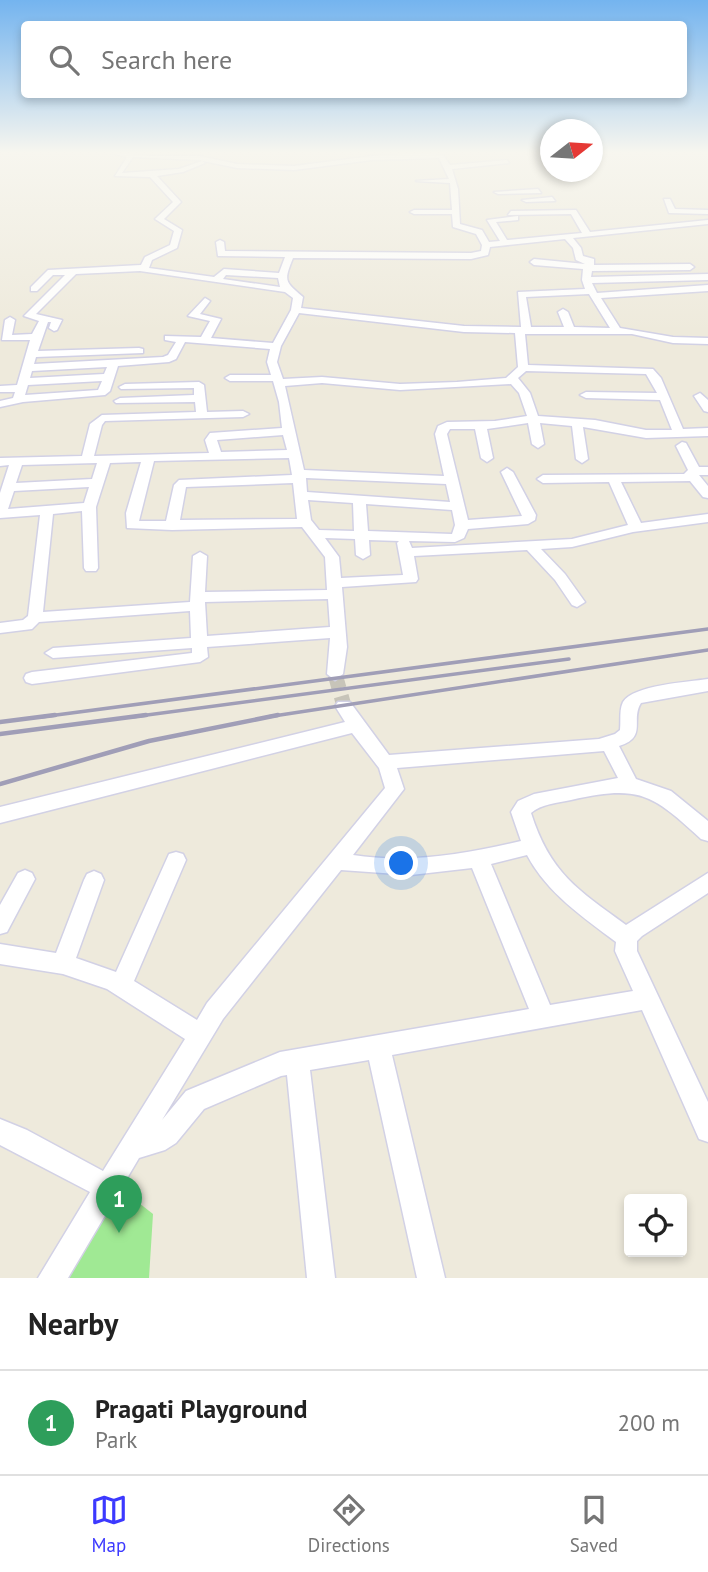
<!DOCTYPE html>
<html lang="en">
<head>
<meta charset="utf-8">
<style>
  :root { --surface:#fff; --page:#f2f2f2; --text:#222; --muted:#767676; --line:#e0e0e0; --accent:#3c39ff }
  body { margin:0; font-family:"PT Sans",sans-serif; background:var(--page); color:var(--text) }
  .controls { position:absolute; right:21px; bottom:21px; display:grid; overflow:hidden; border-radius:7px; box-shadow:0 4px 10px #0003 }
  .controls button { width:63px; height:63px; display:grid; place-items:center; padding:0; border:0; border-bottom:2px solid var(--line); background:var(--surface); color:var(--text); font:35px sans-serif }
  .compass { position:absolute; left:540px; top:119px; width:63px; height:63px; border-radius:50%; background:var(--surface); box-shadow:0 4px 10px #0003; rotate:73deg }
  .you { position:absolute; left:402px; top:864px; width:24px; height:24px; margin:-18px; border:5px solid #fff; border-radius:50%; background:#1a73e8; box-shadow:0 0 0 10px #1a73e833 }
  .badge { display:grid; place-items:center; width:46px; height:46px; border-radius:50%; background:var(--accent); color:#fff; font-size:23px; font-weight:700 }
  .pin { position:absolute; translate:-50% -58px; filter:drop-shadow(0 2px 4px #0008) }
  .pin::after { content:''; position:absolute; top:37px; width:24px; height:21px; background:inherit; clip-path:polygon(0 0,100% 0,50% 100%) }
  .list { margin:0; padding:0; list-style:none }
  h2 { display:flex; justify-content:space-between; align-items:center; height:91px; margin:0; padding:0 28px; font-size:30px }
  h2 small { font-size:23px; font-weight:400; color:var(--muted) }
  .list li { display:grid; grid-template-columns:46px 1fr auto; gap:21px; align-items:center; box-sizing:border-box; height:105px; padding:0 28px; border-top:2px solid var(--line) }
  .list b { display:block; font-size:26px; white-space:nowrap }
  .list p { margin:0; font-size:23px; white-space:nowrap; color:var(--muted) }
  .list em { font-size:23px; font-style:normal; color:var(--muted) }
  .icon { flex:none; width:38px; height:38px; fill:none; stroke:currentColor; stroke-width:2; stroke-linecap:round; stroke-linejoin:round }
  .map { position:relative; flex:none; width:708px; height:1278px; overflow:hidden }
  .search { position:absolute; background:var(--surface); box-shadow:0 4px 10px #0003; left:21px; right:21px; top:21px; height:77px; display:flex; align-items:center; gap:18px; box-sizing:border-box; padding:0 24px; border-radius:7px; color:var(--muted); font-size:26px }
  .sheet { height:196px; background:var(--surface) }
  nav { display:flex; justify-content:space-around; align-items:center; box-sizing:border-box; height:98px; border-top:2px solid var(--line); background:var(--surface); font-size:19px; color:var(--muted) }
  nav a { display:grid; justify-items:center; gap:4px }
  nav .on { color:var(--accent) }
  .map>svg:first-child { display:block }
  .green { fill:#a0e994 }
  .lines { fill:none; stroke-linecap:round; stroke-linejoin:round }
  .minor-tunnel { stroke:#c7c4b9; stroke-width:15; stroke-dasharray:15 8; stroke-linecap:butt }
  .minor-casing { stroke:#d2d1e5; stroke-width:3 }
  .minor { fill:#fff; fill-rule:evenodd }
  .rail-far1 { stroke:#a09eb7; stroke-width:3.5 }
  .rail { stroke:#a09eb7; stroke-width:4.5 }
</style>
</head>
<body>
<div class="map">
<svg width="708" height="1278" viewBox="0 0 708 1278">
  <rect width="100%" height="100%" fill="#eeeadc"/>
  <path class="green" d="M116 1185 153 1214 149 1278H60Z"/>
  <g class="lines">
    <path class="minor-tunnel" d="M335 674 344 706"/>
    <defs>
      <path id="minor" d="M107 152 151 156H199L237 164 294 166 372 156 421 153 443 155 450 165 507 160 509 163 452 169 458 189 460 224 482 230 489 242 500 241 487 220 518 216V220L496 222 507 240 582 233 571 214 508 215 511 211 576 210 590 232 708 220V224L573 238 581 248 583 256 594 259V265L690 264 694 267 690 270 592 271 591 277 708 274V280L592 283 597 293 708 285V291L601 298 620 328 673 337 708 338V344L673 343 632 334H525L528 365 653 369 661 378 683 429 708 428V436L646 438 583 427 588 459 582 463 576 459 572 426 540 423 544 444 538 448 532 444 528 423 487 429 493 458 487 462 481 458 475 429H450L447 434 468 520 522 516 501 472 507 468 513 472 536 515 535 520 528 524 468 529 464 538 455 542 409 541 412 548 572 539 628 525 609 482 543 483 537 479 543 475 684 474 688 470 676 446 682 442 686 443 699 467H708V475H699L708 486V498L703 497 690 481 621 482 641 523 708 514V522L633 532 572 547 541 549 565 574 585 602 577 607 572 605 555 580 527 550 414 556 418 579 416 582 342 587 347 647 343 674 335 680 327 674 330 638 207 647 208 657 200 662 32 684 26 682 24 678 26 674 32 672 192 653V648L53 658 45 653 53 648 191 638 190 611 39 622 32 629 0 633V623L23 620 28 616 40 515 0 518V493L9 465 0 466V458L82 456 90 424 102 415 196 412 195 402 116 403 114 401 120 398 194 395V388L121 389 119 387 125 384 199 382 204 385 207 412 243 411 249 414 243 417 105 421 102 425 94 456 209 453 205 440 210 433 282 428 279 402 273 381H230L225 378 230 375H271L267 362 270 349 185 342 176 359 169 362 118 366 110 391 105 395 23 402 0 407V401L13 398 15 392H0V386L17 385 30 340H2L5 320 10 317 15 320 12 335 32 334 39 321 24 316 65 275H53L37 291H31V287L48 270 141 265 145 257 170 245 174 231 155 219 173 202 150 177 115 176 127 157ZM133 157 199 160 237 168 294 170 372 160 439 158 449 179 416 181 450 183 452 210H414L410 212 414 214H452L453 227 476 234 482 245 481 251 471 253 225 251 224 242 220 240 216 242 218 256 285 257 279 273 224 269 214 277 149 268 152 260 177 248 182 230 164 219 181 202 157 176 183 172 205 163 202 161 179 169 122 173ZM565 239 573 248 576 260 585 264 534 259 530 262 534 265 583 269 582 280 585 289 518 292 521 327 464 326 301 308 303 297C284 281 284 281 293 258L471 259 488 255 490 247ZM140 271 285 292 293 298 291 310 273 343 211 338 221 319 200 314 210 301 205 298 188 316 210 321 201 337 165 336V340L176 342 168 355 163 357 34 364 36 357 143 353V349L139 348 38 351 48 322H51L49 328 54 331 57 330 62 320 36 314 76 274ZM226 275 278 278 280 287 223 279ZM589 294 610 328 574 327 568 312 563 309 558 312 564 327H531L526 297ZM299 313 464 332 515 333 518 367 506 378 457 382 400 384 322 377 283 379 277 362 281 346ZM107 367 104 374 30 378 32 371ZM526 371 646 374 657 393 586 392 580 395 586 398 660 400 672 430H646L595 420 538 416 530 393 518 378ZM102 381 98 390 25 395 28 385ZM322 383 400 390 511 384 519 393 527 416 495 421 447 422 438 426 435 434 444 476 304 470 285 386ZM283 435 287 450 221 452 217 440ZM289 458 292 475 179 480 174 485 166 521H139L154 461ZM141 462 126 513 127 528 172 530 302 527 325 557 327 590 205 592 207 556 200 552 193 556 190 602 43 612 53 514 82 511 84 568 86 571H96L98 568 96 507 110 463ZM97 463 92 479 16 483 22 465ZM306 478 446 484 450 502 307 492ZM293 483 297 519 180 520 186 487ZM89 487 84 503 8 509 14 491ZM308 500 353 503 354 531 319 530 311 520ZM366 504 452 510 455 525 452 534 368 531ZM325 538 355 539 356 555 363 559 370 555 369 540 399 541 397 543 403 575 341 578 339 557ZM328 599 330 627 207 636 205 602Z
        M538 189 541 193 498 194 494 192Z
        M552 197 555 201 526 202 522 200Z
        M664 199H670L675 209 708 210V214L669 213Z
        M700 393 708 400V412L704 411 694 396Z
        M708 679V691L641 703C630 720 648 737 619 746L636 779 671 791 708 821V841L701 839C651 793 639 785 571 800 558 803 541 804 531 813 550 873 577 889 626 925L708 873V893L642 936 637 941V951L708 1102V1142L699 1139 642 1010 392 1055 445 1278H417L369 1060 310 1070 335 1278H307L287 1075 281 1076 204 1109 176 1143 165 1150 139 1158 68 1278H38L90 1192 0 1145V1119L27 1130 103 1171 185 1039 107 989 63 974 0 964V944L56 953 84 880 87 874 94 871 101 874 104 880 76 958 116 972 169 854 176 852 183 854 186 860 134 981 197 1020 207 1003 385 788 379 768 352 733 0 823V807L345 722 335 706 338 702H350L389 755 599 739 615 734 620 730C621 720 619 710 623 702 633 685 688 682 708 679ZM604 751 618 778 534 794 518 801 511 812 521 841C467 854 409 864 353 855L404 789 397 768ZM527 855C547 893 583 917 616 942L615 951 633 991 550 1005 491 864ZM472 868 529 1009 280 1052 186 1091 162 1120 223 1019 341 870 411 875Z
        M25 870 32 873 35 879 7 932 0 934V905L18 873Z"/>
    </defs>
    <use href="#minor" class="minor-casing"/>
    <use href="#minor" class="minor"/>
    <path class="rail-far1" d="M41 717 708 629
      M132 717 569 659
      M267 717 708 650"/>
    <path class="rail" d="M0 722 55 715
      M0 734 146 715
      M0 784 149 741 278 715"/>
  </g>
  <linearGradient id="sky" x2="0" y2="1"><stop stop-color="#74b4ef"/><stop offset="0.46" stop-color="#f7f6ef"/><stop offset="1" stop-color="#f7f6ef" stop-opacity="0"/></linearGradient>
  <rect width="708" height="331" fill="url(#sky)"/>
</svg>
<div class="controls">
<button><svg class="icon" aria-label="locate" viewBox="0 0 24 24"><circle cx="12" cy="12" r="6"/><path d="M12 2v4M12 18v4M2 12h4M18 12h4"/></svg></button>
</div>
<svg class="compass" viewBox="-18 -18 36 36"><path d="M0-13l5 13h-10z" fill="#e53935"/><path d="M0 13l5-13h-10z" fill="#767676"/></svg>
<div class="you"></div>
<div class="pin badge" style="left:119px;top:1233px;background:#2e9e5b">1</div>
<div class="search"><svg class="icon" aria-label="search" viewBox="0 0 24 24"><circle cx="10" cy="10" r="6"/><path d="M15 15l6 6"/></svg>Search here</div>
</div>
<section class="sheet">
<h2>Nearby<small></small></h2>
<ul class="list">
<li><span class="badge" style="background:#2e9e5b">1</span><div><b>Pragati Playground</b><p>Park</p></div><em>200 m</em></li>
</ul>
</section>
<nav>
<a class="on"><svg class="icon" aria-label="map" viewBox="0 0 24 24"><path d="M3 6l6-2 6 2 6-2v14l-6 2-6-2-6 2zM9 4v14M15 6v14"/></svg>Map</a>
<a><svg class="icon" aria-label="directions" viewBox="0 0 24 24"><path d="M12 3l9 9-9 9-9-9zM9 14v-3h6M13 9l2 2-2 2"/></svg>Directions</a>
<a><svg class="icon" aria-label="saved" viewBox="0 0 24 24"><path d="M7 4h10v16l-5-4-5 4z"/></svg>Saved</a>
</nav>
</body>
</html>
